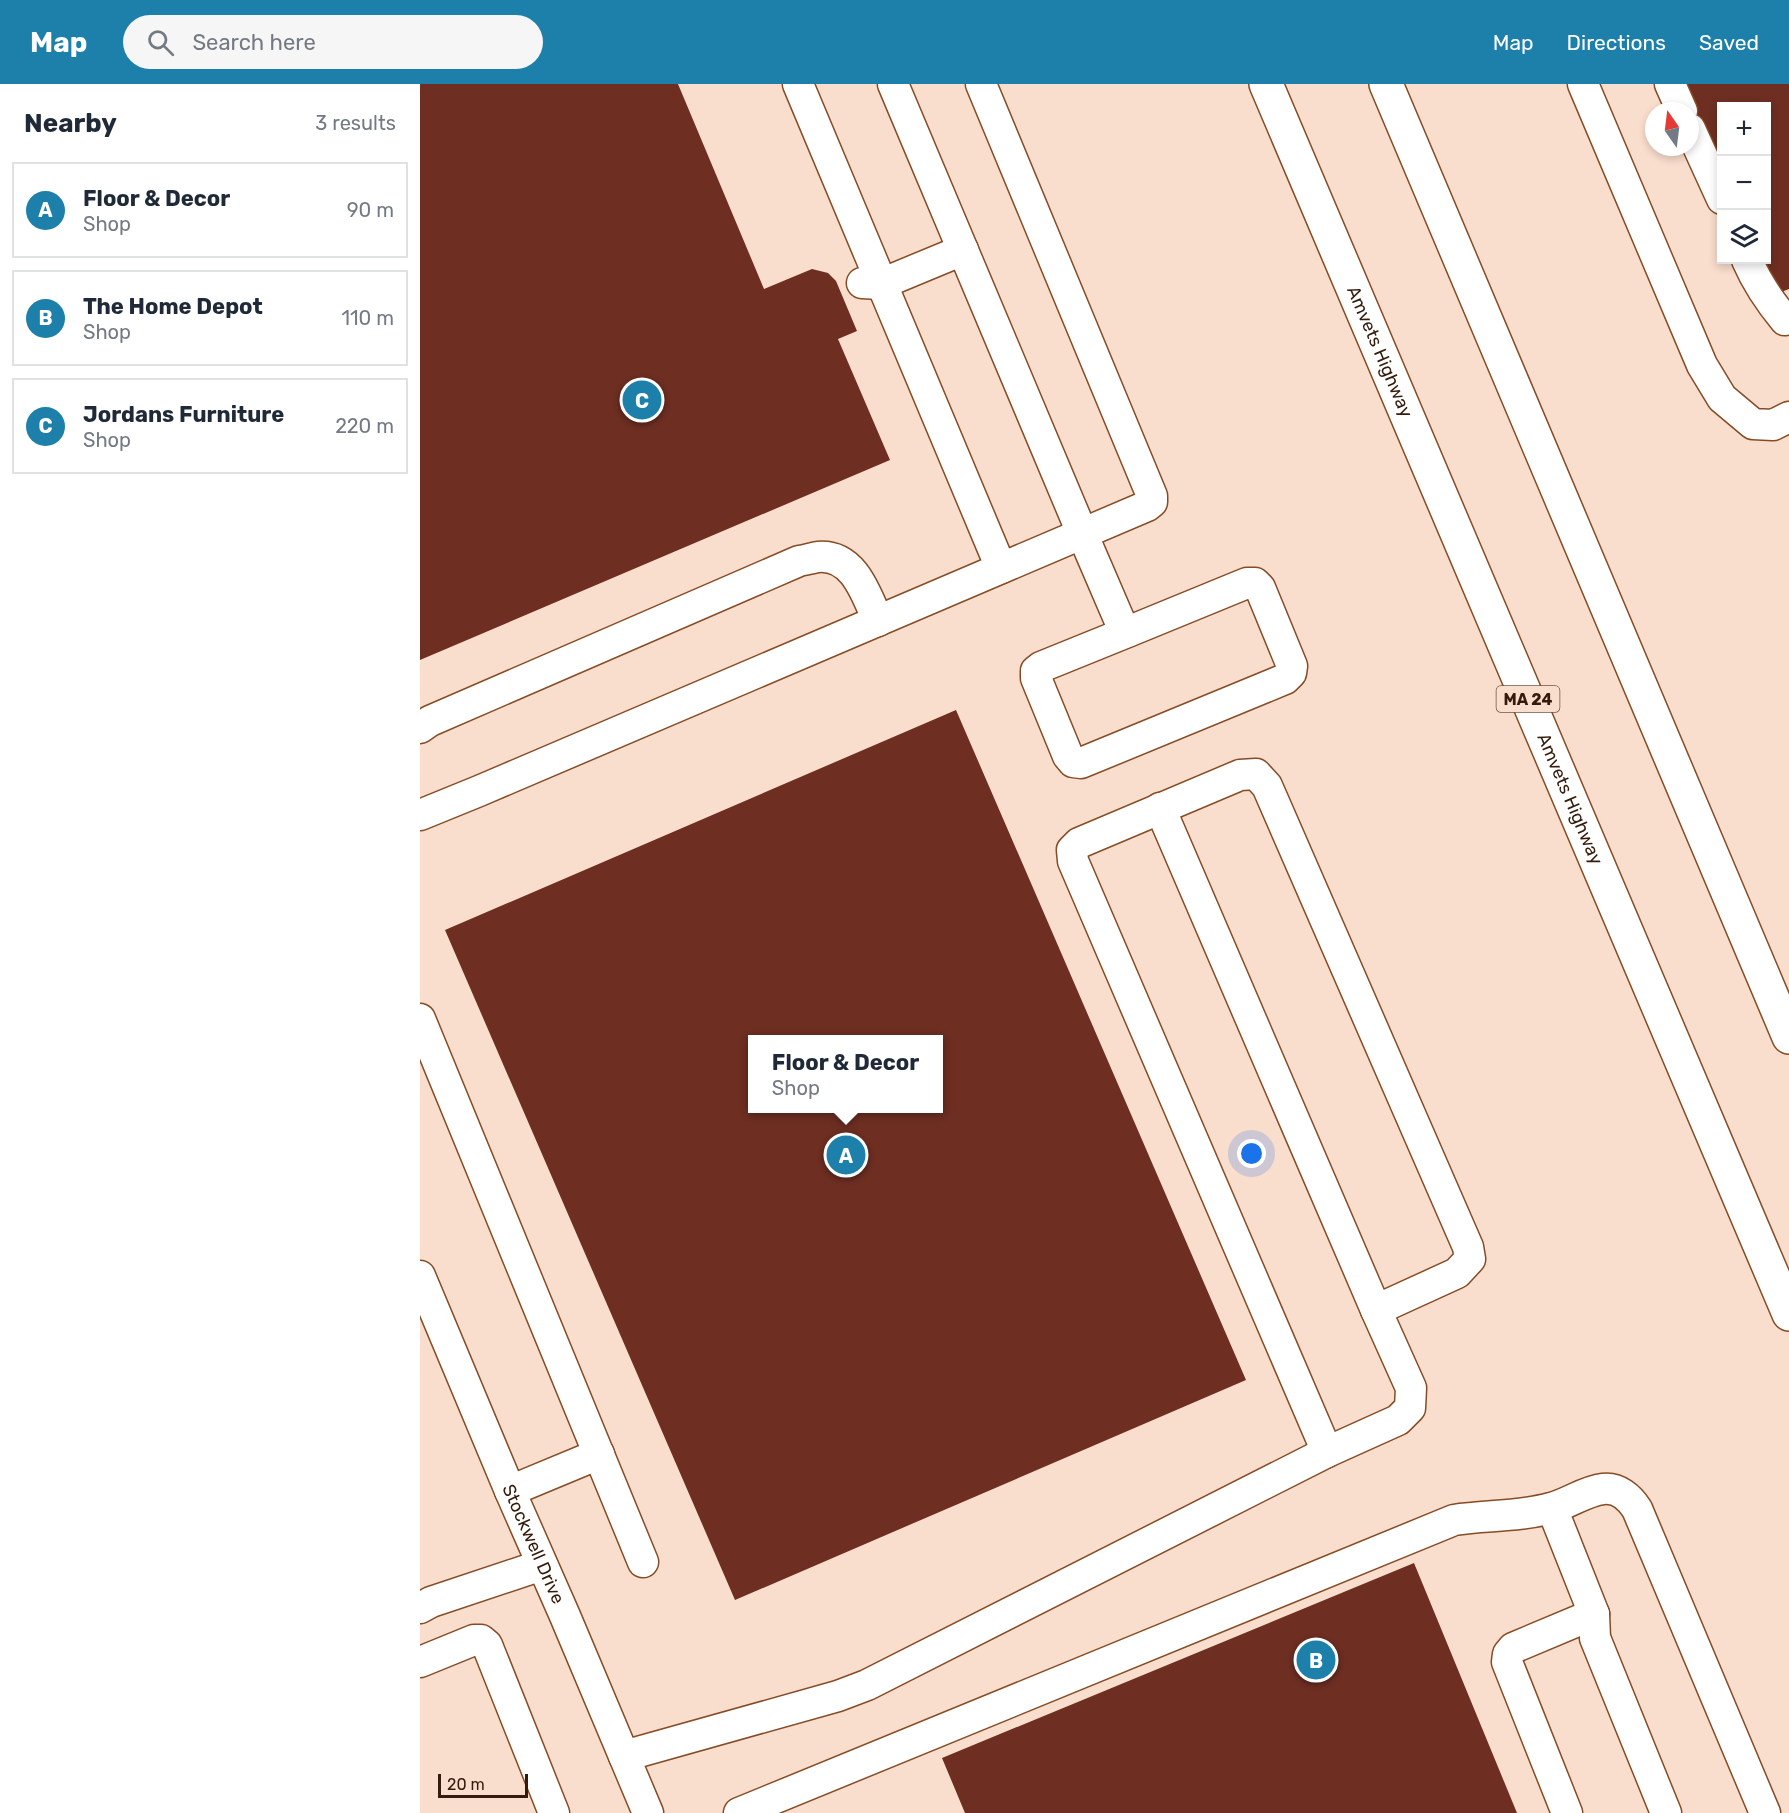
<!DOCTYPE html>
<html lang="en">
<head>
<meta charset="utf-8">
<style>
  :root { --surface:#fff; --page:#f6f6f7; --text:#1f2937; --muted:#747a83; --line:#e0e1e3; --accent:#1c80ab }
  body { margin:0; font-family:Rubik,sans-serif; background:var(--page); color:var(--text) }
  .controls { position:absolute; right:18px; top:18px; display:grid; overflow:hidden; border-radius:0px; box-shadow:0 3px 9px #0003 }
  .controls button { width:54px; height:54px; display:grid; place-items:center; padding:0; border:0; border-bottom:2px solid var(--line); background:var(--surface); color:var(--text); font:30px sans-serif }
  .compass { position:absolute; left:1225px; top:18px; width:54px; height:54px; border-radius:50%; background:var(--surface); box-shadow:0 3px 9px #0003; rotate:346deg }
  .scale { position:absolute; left:18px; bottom:15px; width:90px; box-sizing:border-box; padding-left:6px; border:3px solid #341b0b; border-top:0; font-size:16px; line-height:21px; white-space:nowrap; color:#341b0b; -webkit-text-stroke:4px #f9ddcd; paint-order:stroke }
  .you { position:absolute; left:832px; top:1070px; width:21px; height:21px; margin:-15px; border:4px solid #fff; border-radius:50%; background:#1a73e8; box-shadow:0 0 0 9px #1a73e833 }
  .badge { display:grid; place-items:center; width:39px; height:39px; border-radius:50%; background:var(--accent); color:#fff; font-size:20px; font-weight:700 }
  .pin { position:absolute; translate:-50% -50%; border:3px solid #fff; box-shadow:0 2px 6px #0006 }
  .popup { position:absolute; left:328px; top:951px; width:195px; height:78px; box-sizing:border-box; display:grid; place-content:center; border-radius:0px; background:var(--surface); filter:drop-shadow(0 2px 4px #0005); font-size:20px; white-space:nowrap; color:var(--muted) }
  .popup b { font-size:22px; color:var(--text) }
  .popup::after { content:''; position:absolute; left:50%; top:100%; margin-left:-12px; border:12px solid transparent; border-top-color:var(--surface) }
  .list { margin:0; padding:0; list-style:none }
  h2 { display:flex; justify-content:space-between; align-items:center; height:78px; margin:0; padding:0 24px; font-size:26px }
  h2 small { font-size:20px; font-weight:400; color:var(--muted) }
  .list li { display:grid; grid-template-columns:39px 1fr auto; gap:18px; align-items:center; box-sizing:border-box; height:96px; margin:0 12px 12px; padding:0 12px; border:2px solid var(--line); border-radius:0px }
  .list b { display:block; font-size:22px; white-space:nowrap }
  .list p { margin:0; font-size:20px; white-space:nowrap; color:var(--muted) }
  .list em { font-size:20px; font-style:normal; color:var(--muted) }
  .icon { flex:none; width:33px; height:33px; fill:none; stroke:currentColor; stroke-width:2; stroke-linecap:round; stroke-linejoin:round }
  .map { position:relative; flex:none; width:1369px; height:1729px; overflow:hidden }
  header { display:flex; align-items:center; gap:36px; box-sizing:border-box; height:84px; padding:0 30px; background:var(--accent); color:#fff }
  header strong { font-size:28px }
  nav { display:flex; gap:33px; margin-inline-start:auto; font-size:21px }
  .search { width:420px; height:54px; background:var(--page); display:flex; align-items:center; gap:15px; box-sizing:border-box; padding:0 21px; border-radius:33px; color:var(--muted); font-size:22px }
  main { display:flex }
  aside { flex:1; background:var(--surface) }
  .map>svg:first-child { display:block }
  .building { fill:#6e2e22; fill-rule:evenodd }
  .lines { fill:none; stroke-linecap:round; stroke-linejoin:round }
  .minor-casing { stroke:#864c25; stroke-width:33 }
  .highway-casing { stroke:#864c25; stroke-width:36 }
  .minor { stroke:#fff; stroke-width:30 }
  .highway { stroke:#fff; stroke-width:33 }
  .labels { text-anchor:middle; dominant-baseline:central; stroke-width:6; stroke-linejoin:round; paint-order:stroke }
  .shield { fill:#f9ddcd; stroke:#6f5545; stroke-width:1.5 }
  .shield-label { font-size:16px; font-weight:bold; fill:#341b0b }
  .street-label { font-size:18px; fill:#341b0b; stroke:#f9ddcd }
</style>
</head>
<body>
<header>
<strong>Map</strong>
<div class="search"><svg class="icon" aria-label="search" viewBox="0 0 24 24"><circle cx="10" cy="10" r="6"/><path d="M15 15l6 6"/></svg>Search here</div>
<nav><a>Map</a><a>Directions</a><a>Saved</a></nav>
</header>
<main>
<aside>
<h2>Nearby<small>3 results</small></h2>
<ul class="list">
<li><span class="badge">A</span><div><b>Floor &amp; Decor</b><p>Shop</p></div><em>90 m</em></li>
<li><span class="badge">B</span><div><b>The Home Depot</b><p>Shop</p></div><em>110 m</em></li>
<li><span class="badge">C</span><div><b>Jordans Furniture</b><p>Shop</p></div><em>220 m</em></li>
</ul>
</aside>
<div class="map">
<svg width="1369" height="1729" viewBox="0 0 1369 1729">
  <rect width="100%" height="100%" fill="#f9ddcd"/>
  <path class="building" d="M0 0H258L344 205 392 185 408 189 416 197 437 247 418 255 470 376 0 576Z
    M1254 0H1369V205L1351 212 1334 176H1346V22H1302V104Z
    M536 626 826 1296 315 1516 25 846ZM333 956H519V1024H333Z
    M994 1479 1097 1729H545L522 1674Z"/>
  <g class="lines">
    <defs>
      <g id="minor">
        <path d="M378 0 581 484"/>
        <path d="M473 0 662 449 705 549 827 499H835L840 504 872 582 871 589 865 595 661 679 653 678 648 672 616 594V587L621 583 705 549"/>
        <path d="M1163 0 1282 281 1302 314 1333 340 1353 341 1369 333"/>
        <path d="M1250 0 1262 27"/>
        <path d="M1270 45 1302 115"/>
        <path d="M1327 176C1337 199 1349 217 1365 236L1369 235"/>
        <path d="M442 199 461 200 543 166"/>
        <path d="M0 644 10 637 379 477C385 476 392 474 398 473 434 470 446 510 458 537"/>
        <path d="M0 731 59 707 727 422 732 418V412L561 0"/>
        <path d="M0 935 223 1478"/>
        <path id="s1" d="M0 1192 90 1407 145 1532 228 1729"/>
        <path d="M907 1368 653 777 652 766 659 759 820 691 836 690 847 702 1048 1163 1050 1175 1037 1189 956 1226"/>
        <path d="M90 1407 179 1370"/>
        <path d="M1132 1424 1174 1530 1175 1554 1246 1729"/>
        <path d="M0 1524 11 1518 122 1481"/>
        <path d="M0 1578 54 1556H61L67 1561 134 1729"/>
        <path d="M204 1672 418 1612 447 1601 907 1368 978 1336 990 1324 991 1304 956 1226 740 724"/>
        <path d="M319 1729 1034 1436C1066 1431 1099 1433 1131 1424 1148 1420 1165 1407 1183 1405 1198 1403 1210 1414 1217 1425L1345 1729"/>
        <path d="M1147 1729 1087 1578 1088 1570 1093 1564 1174 1530"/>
      </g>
      <g id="highway">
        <path id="s2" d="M846 0 1369 1230"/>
        <path d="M966 0 1369 953"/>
      </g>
    </defs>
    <use href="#minor" class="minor-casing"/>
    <use href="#highway" class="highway-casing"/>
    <use href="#minor" class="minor"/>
    <use href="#highway" class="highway"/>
  </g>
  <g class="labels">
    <rect class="shield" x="1076.5" y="602" width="63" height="26" rx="4.5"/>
    <g class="shield-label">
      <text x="1108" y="615">MA 24</text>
    </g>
    <g class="street-label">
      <text stroke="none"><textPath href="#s2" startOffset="291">Amvets Highway</textPath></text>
      <text stroke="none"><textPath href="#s2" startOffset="777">Amvets Highway</textPath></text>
      <text stroke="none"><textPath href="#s1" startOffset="291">Stockwell Drive</textPath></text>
    </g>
  </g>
</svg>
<div class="controls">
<button>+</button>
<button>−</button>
<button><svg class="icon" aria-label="layers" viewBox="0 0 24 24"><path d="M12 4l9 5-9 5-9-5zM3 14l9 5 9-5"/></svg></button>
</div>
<svg class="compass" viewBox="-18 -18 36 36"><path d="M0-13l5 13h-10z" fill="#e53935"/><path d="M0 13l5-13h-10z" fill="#747a83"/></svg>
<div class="scale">20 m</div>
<div class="you"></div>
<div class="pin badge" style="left:426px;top:1071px">A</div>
<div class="popup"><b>Floor &amp; Decor</b>Shop</div>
<div class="pin badge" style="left:896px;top:1576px">B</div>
<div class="pin badge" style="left:222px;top:316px">C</div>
</div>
</main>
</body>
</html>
